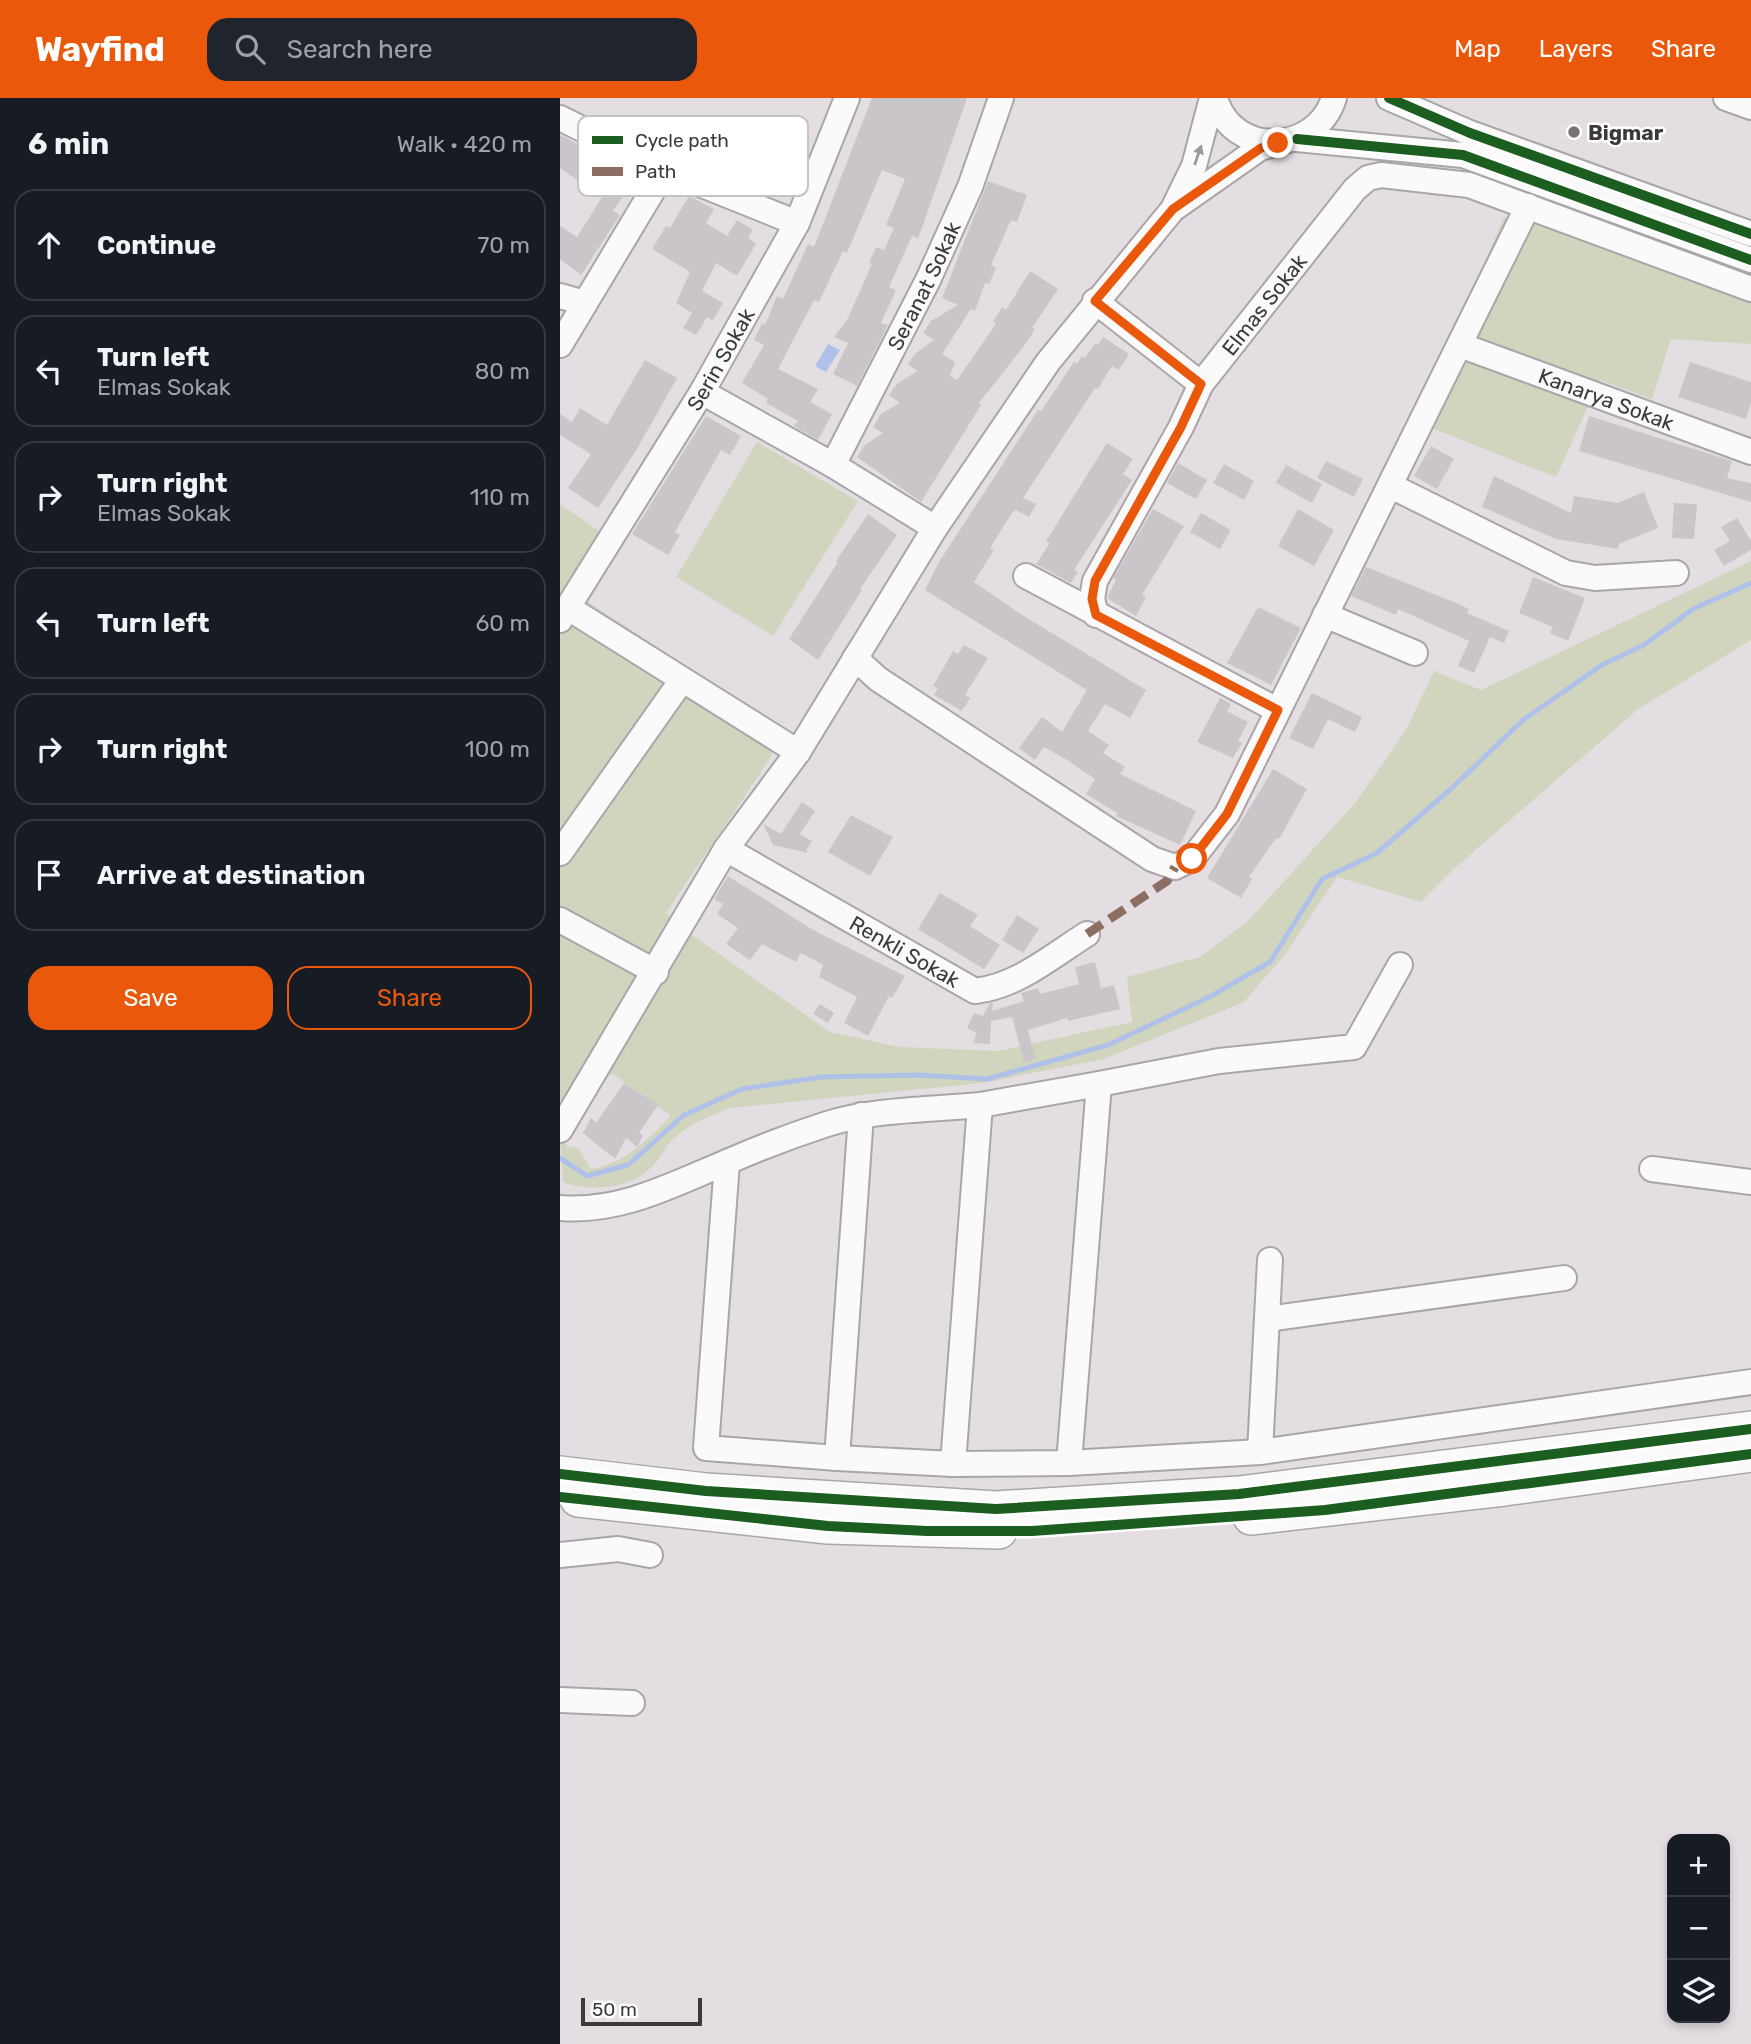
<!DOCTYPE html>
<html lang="en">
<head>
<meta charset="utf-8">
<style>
  :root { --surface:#171b24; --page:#20242c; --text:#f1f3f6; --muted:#9ea1a6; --line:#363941; --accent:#ea580c }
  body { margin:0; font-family:Rubik,sans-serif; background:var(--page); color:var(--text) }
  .controls { position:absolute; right:21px; bottom:21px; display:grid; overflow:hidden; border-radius:14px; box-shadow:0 4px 10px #0003 }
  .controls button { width:63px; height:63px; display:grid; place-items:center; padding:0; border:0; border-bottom:2px solid var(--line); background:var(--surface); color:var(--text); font:35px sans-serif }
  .scale { position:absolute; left:21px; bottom:18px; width:121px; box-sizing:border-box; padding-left:7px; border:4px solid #3d383c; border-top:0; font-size:19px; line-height:24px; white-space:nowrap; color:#3d383c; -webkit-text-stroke:5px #fff; paint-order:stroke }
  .stop { position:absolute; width:21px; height:21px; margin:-16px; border:5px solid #ea580c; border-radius:50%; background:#fff }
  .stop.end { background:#ea580c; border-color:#fff; box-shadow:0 2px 7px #0008 }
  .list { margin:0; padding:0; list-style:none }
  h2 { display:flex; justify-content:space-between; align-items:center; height:91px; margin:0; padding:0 28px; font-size:30px }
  h2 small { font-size:23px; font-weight:400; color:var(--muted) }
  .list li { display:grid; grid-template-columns:46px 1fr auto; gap:21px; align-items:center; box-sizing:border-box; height:112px; margin:0 14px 14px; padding:0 14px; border:2px solid var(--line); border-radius:21px }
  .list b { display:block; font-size:26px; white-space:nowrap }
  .list p { margin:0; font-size:23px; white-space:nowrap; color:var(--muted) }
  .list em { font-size:23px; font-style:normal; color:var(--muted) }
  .actions { display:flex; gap:14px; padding:21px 28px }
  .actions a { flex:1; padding:16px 0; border:2px solid var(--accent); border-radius:21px; text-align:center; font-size:24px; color:var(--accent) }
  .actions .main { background:var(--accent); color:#fff }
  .icon { flex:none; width:38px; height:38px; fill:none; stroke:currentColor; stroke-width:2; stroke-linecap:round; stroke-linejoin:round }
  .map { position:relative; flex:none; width:1191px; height:1946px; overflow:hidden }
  header { display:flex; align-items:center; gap:42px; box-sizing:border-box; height:98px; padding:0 35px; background:var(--accent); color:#fff }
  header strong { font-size:33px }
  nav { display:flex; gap:38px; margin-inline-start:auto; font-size:24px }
  .search { width:490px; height:63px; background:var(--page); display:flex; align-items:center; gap:18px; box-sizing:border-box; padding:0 24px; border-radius:21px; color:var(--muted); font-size:26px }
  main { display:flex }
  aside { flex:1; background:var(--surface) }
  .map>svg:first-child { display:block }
  .green { fill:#d1d5be }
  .water { fill:#afc1e9 }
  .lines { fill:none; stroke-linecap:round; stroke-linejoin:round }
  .stream { stroke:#afc1e9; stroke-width:5 }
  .building { fill:#cac5c9 }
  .minor-casing { stroke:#aaa5a9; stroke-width:28 }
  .highway-casing { stroke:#aaa5a9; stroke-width:38 }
  .minor { stroke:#fbfafb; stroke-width:24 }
  .highway { stroke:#fbfafb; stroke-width:35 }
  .quiet { stroke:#8d6e63; stroke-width:9; stroke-dasharray:18 9; stroke-linecap:butt }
  .cycleway-casing { stroke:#fff; stroke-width:15 }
  .cycleway { stroke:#1b5e20; stroke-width:10 }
  .oneway { fill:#9c999c }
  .route { stroke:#ea580c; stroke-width:9 }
  .poi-dot { fill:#777276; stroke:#fff; stroke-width:2.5 }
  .labels { text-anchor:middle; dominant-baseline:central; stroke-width:5; stroke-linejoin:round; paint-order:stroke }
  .poi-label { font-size:21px; font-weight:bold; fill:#3d383c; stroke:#fff; text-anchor:start }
  .street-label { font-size:21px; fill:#3d383c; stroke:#fff }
  .key { fill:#fff; stroke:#c5c3c4; stroke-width:2 }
  .key-label { font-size:19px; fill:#3d383c }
</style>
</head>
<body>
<header>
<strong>Wayfind</strong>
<div class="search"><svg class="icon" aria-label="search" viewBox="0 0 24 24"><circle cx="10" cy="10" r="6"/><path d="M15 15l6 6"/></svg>Search here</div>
<nav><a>Map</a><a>Layers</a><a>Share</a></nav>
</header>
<main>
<aside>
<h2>6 min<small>Walk · 420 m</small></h2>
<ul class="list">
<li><svg class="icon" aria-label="ahead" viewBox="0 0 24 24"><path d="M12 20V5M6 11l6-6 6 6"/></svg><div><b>Continue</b></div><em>70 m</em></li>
<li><svg class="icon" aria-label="left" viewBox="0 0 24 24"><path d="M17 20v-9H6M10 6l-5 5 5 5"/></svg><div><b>Turn left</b><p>Elmas Sokak</p></div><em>80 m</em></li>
<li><svg class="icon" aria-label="right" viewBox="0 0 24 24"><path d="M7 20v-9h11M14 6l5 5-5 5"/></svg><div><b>Turn right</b><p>Elmas Sokak</p></div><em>110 m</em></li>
<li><svg class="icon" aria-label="left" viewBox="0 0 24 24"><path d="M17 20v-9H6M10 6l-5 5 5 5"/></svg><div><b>Turn left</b></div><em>60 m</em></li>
<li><svg class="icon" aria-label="right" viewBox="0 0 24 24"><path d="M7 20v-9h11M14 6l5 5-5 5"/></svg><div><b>Turn right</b></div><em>100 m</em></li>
<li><svg class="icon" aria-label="arrive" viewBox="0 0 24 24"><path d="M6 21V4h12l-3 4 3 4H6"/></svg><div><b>Arrive at destination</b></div></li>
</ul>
<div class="actions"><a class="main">Save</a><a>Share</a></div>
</aside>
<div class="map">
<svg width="1191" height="1946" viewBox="0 0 1191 1946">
  <rect width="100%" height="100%" fill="#e4dee3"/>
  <path class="green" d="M944 119 1045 144 1191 200V246L1111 241 1092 301 1040 282 996 379 856 324Z
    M197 344 298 403 213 538 116 479Z
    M0 406 52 442 10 492 221 630 211 659 106 815 125 832 270 934 340 949 438 953 572 924 567 879 640 859 688 823 795 705 846 632 874 573 921 592 1191 463V542L1077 612 895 770 861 804 777 779 726 855 684 904 544 961 422 985 170 1010C149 1019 130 1025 113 1041 105 1048 101 1059 94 1067 70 1092 32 1094 3 1084L0 1039 7 1048 18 1050 31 1071C67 1064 86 1043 111 1018L53 976 5 1003 0 1001Z"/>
  <path class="water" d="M268 246 280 252 266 274 255 268Z"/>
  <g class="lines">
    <path class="stream" d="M0 1060 27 1078 68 1067 124 1017 182 991 261 979 357 977 427 981 548 947 651 898 710 864 762 781 817 755 892 690 963 622 1042 567 1084 547 1133 511 1191 485"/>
  </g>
  <path class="building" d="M312 0H407L363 127 358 140 352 138 329 189 336 192 321 225 328 227 297 288 273 276 288 245 274 239 287 222 312 166 309 165 316 149 324 152 334 130 326 127 345 81 322 72 287 155 283 153 259 204 254 202 218 271 258 291 250 304 272 316 258 342 234 328 238 323 206 305 208 301 182 285 204 247 194 242 202 225 205 227 217 198 223 201 248 146 254 149Z
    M0 37 83 80 73 96 67 92 53 113 60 117 21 177 0 161V128L17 139 45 94 24 79 20 84 0 70Z
    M428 83 467 97 457 124 451 122 431 167 436 170 429 186 425 185 415 213 411 211 382 256 395 264 390 278 397 282 436 226 433 224 442 209 446 212 470 173 498 191 472 230 475 231 467 244 419 305 421 307 361 404 297 359 305 347 323 335 313 329 321 316 340 305 329 297 337 286 357 273 348 266 356 255 374 242 363 235 371 223 398 207 382 200Z
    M129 98 154 111 146 125 167 138 177 122 193 132 188 140 196 146 177 178 156 165 142 193 163 205 153 222 147 219 136 237 123 230 132 215 116 205 130 174 92 151 106 128 110 130Z
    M543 239 569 256 559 272 552 268 538 291 535 290 463 400 476 406 469 419 456 412 452 415 430 450 434 452 414 484 462 517 586 592 570 620 545 606 528 633 549 647 543 655 565 669 560 676 636 713 620 747 556 718 557 715 526 696 535 681 507 662 484 649 475 662 459 650 482 619 502 634 527 592 365 492 379 464 478 312 481 313 514 264 517 266 522 258 525 260 535 245 538 247Z
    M85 262 117 280 77 351 38 410 8 390 31 356 0 337V316L12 324 20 310 47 327Z
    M1130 264 1191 284V304L1186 321 1118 299Z
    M146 318 181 338 170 357 161 352 115 434 120 437 108 457 72 436Z
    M1029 318 1172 363 1167 380 1191 385V404L1019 353Z
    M547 345 573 361 563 376 572 382 514 472 518 474 511 485 476 466 490 445 486 443Z
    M871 348 894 361 877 391 854 378Z
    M766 363 803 381 794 399 757 380Z
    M618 365 647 382 636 401 607 385Z
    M664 366 694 383 684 402 653 385Z
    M726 367 762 386 752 405 716 385Z
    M934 378 1011 415 1014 398 1058 405 1084 394 1098 430 1059 446 1058 451 996 441 922 409Z
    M1114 405 1137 406 1134 441 1112 440Z
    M593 411 624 428 582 497 586 499 576 518 547 500 556 482 553 480Z
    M738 411 774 432 754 468 718 448Z
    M641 415 671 432 660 451 630 434Z
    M308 416 337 437 300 491 302 492 258 562 229 541 278 464 276 463Z
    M1177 420 1191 443V452L1164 468 1154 452 1170 443 1161 429Z
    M806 469 896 505 909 511 907 515 949 533 944 545 930 539 914 575 898 568 909 543 838 511 836 517 791 498Z
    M973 479 1025 500 1008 543 990 535 993 529 959 515Z
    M698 509 741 530 711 587 667 565Z
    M404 547 428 560 405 597 410 600 402 613 374 597 378 590 373 588 393 553 398 556Z
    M752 595 802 619 795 634 768 621 753 651 729 640Z
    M660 600 671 606 667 613 688 624 678 643 682 645 673 660 637 644Z
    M713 671 747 691 719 741 716 740 689 779 692 781 681 800 647 780Z
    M242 704 255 713 240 736 252 743 246 752 248 755 213 747 203 726 221 736Z
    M291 717 333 739 310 778 268 754Z
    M168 778 253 832 345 878 332 900 329 898 308 938 284 925 297 899 259 879 263 867 241 855 236 864 202 846 190 862 166 846 178 830 157 816 163 806 154 801Z
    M380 795 418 817 410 828 440 847 424 871 358 831Z
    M457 817 479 831 463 855 442 842Z
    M535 864 541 890 554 887 560 911 508 923 507 920 468 932 475 961 464 964 452 919 431 923 430 946 413 945 417 935 407 930 414 915 423 918 430 905H433L432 913 464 903 461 895 478 890 480 896 519 886 515 869Z
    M260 906 274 915 268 925 253 916Z
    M64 985 98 1007 79 1035 83 1037 77 1049 66 1040 55 1061 23 1035 31 1020 36 1025Z"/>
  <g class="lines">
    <defs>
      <g id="minor">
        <path d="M655 0C672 60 756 57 774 0"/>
        <path d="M829 0 910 35 1191 136"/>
        <path d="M1166 0 1191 9"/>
        <path d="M0 20 105 72 237 125"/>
        <path d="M737 41 903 57 1191 162"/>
        <path d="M616 109 700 50 718 45"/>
        <path d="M0 198 25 205"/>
        <path d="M535 203 641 286"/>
        <path d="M0 247 105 72"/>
        <path id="s1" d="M900 247 1191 354"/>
        <path d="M142 294 273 367 375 430"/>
        <path id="s2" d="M273 367 368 182 410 89 441 0"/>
        <path d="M831 388 1006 475 1035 480 1116 475"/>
        <path d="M466 478 717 612"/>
        <path d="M10 511 238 654"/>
        <path id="s3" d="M536 517 532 501 535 483 621 329 641 286 795 91 808 80 821 77 909 87 1191 191"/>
        <path d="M765 517 855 555"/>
        <path id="s4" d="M0 522 142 294 237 125 287 0"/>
        <path d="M295 560 318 581 592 761 615 769 632 761 667 716 968 108"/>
        <path id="s5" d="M166 751 415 893C458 888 492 858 527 836"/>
        <path d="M0 755 122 582"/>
        <path d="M0 822 96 874"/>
        <path d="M539 986 659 963 794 949 840 867"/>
        <path d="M301 1017 277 1360 393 1366 509 1365 539 986 420 1007"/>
        <path d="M0 1032 166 751 238 654 375 430 488 264 613 111 634 68 652 0"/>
        <path d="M167 1064 146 1350 277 1360"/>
        <path d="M1092 1071 1191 1084"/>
        <path d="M0 1110C60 1115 114 1086 167 1064 199 1050 233 1037 267 1026 315 1011 369 1012 420 1007L393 1366"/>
        <path d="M707 1221 1004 1180"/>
        <path d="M700 1354 710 1162"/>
        <path d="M509 1365 700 1354 1191 1284"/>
        <path d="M0 1457 58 1451 90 1457"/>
        <path d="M0 1602 72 1605"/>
      </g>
      <path id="highway" d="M0 1376 146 1393 436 1411 679 1396 1191 1331
        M18 1401 268 1428 439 1433
        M691 1419 944 1390 1191 1356"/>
    </defs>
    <use href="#minor" class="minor-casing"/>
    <use href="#highway" class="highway-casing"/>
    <use href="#minor" class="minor"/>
    <use href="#highway" class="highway"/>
    <path class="quiet" d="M527 836 607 783 615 769"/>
    <defs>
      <path id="cycleway" d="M829 0 910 35 1191 136
        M737 41 903 57 1191 162
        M0 1376 146 1393 436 1411 679 1396 1191 1331
        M0 1399 268 1428 367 1433H472L765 1412 1191 1356"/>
    </defs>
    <use href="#cycleway" class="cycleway-casing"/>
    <use href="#cycleway" class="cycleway"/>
  </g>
  <defs><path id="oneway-solid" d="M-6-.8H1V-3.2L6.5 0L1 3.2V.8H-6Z" transform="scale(1.75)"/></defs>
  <use class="oneway" href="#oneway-solid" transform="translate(638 57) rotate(-71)"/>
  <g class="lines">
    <path class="route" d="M632 761 667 716 718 612 536 517 532 501 535 483 621 329 641 286 535 203 613 111 701 50 718 45"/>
  </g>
  <circle class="poi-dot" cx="1014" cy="34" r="7"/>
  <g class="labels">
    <g class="poi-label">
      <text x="1028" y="34">Bigmar</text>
    </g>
    <g class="street-label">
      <text stroke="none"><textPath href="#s2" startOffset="201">Seranat Sokak</textPath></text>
      <text stroke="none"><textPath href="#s3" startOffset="360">Elmas Sokak</textPath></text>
      <text stroke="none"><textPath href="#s4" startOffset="306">Serin Sokak</textPath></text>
      <text stroke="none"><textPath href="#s1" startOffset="156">Kanarya Sokak</textPath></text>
      <text stroke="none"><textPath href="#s5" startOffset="206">Renkli Sokak</textPath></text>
    </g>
  </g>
  <rect x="18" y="18" width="230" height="80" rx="10" class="key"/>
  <rect x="32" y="38" width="31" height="8" fill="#1b5e20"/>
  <rect x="32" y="69" width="31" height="9" fill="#8d6e63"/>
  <g class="key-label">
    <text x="75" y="49">Cycle path</text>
    <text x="75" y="80">Path</text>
  </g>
</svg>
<div class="controls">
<button>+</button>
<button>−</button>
<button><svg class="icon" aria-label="layers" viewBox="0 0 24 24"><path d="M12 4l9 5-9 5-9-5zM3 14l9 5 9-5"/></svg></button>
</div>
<div class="scale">50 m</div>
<div class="stop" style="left:632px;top:761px"></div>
<div class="stop end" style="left:718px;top:45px"></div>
</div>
</main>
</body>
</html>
